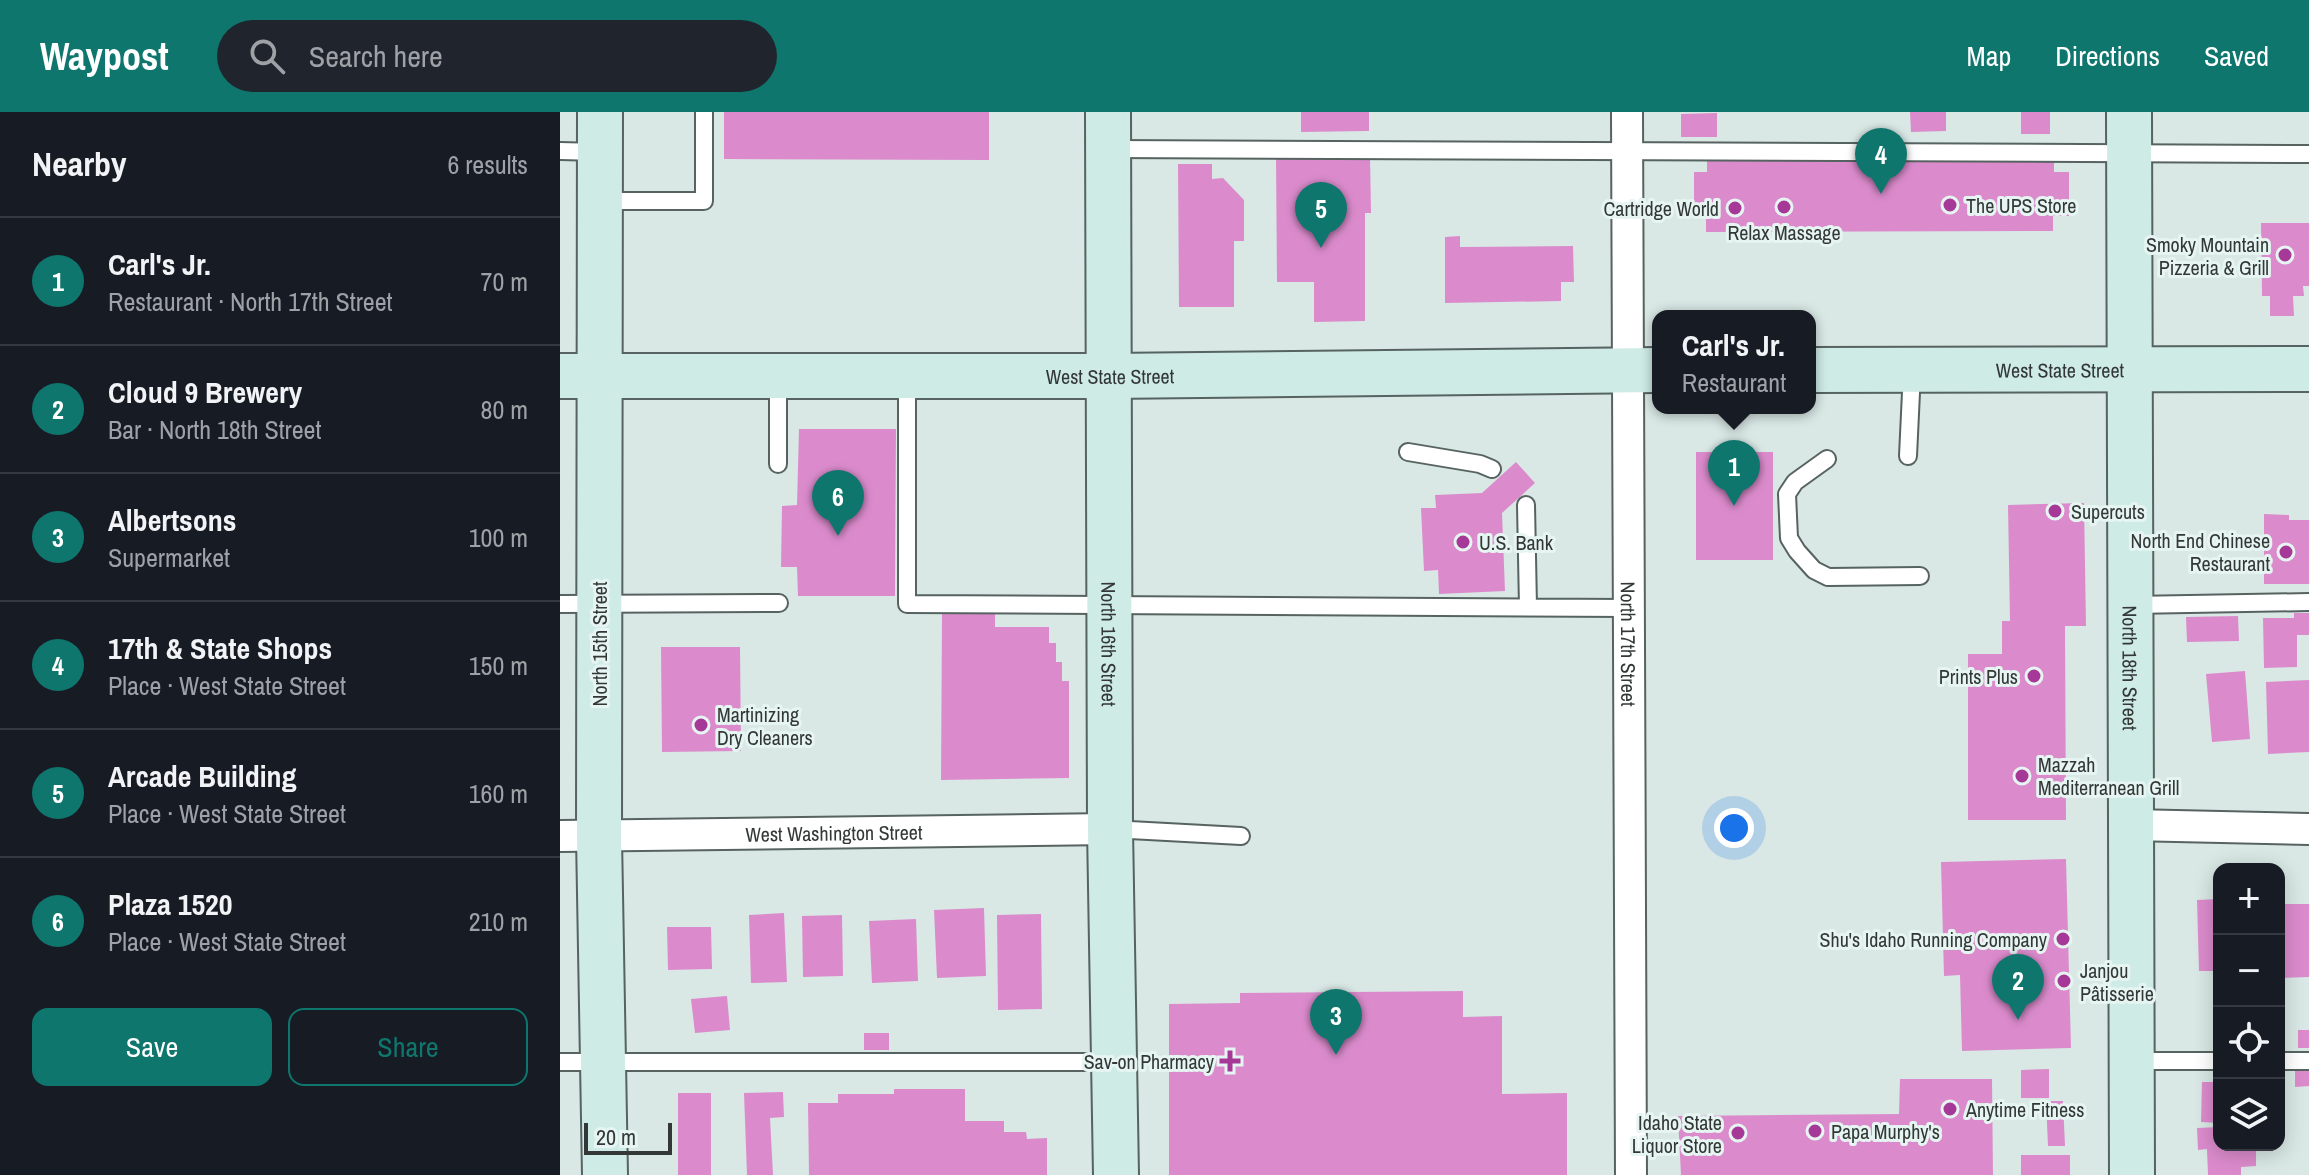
<!DOCTYPE html>
<html lang="en">
<head>
<meta charset="utf-8">
<style>
  :root { --surface:#171b24; --page:#20242c; --text:#f1f3f6; --muted:#9ea1a6; --line:#363941; --accent:#0f766e }
  body { margin:0; font-family:"Archivo Narrow",sans-serif; background:var(--page); color:var(--text) }
  .controls { position:absolute; right:24px; bottom:24px; display:grid; overflow:hidden; border-radius:16px; box-shadow:0 4px 20px #0003 }
  .controls button { width:72px; height:72px; display:grid; place-items:center; padding:0; border:0; border-bottom:2px solid var(--line); background:var(--surface); color:var(--text); font:40px sans-serif }
  .scale { position:absolute; left:24px; bottom:20px; width:88px; box-sizing:border-box; padding-left:8px; border:4px solid #333837; border-top:0; font-size:22px; line-height:28px; white-space:nowrap; color:#333837; -webkit-text-stroke:6px #e6f5f2; paint-order:stroke }
  .you { position:absolute; left:1174px; top:716px; width:28px; height:28px; margin:-20px; border:6px solid #fff; border-radius:50%; background:#1a73e8; box-shadow:0 0 0 12px #1a73e833 }
  .badge { display:grid; place-items:center; width:52px; height:52px; border-radius:50%; background:var(--accent); color:#fff; font-size:26px; font-weight:700 }
  .pin { position:absolute; translate:-50% -66px; filter:drop-shadow(0 2px 4px #0008) }
  .pin::after { content:''; position:absolute; top:42px; width:28px; height:24px; background:inherit; clip-path:polygon(0 0,100% 0,50% 100%) }
  .popup { position:absolute; left:1092px; top:198px; width:164px; height:104px; box-sizing:border-box; display:grid; place-content:center; border-radius:16px; background:var(--surface); filter:drop-shadow(0 2px 6px #0005); font-size:26px; white-space:nowrap; color:var(--muted) }
  .popup b { font-size:30px; color:var(--text) }
  .popup::after { content:''; position:absolute; left:50%; top:100%; margin-left:-16px; border:16px solid transparent; border-top-color:var(--surface) }
  .list { margin:0; padding:0; list-style:none }
  h2 { display:flex; justify-content:space-between; align-items:center; height:104px; margin:0; padding:0 32px; font-size:34px }
  h2 small { font-size:26px; font-weight:400; color:var(--muted) }
  .list li { display:grid; grid-template-columns:52px 1fr auto; gap:24px; align-items:center; box-sizing:border-box; height:128px; padding:0 32px; border-top:2px solid var(--line) }
  .list b { display:block; font-size:30px; white-space:nowrap }
  .list p { margin:0; font-size:26px; white-space:nowrap; color:var(--muted) }
  .list em { font-size:26px; font-style:normal; color:var(--muted) }
  .actions { display:flex; gap:16px; padding:24px 32px }
  .actions a { flex:1; padding:18px 0; border:2px solid var(--accent); border-radius:16px; text-align:center; font-size:28px; color:var(--accent) }
  .actions .main { background:var(--accent); color:#fff }
  .icon { flex:none; width:44px; height:44px; fill:none; stroke:currentColor; stroke-width:2; stroke-linecap:round; stroke-linejoin:round }
  .map { position:relative; flex:none; width:1749px; height:1063px; overflow:hidden }
  header { display:flex; align-items:center; gap:48px; box-sizing:border-box; height:112px; padding:0 40px; background:var(--accent); color:#fff }
  header strong { font-size:38px }
  nav { display:flex; gap:44px; margin-inline-start:auto; font-size:28px }
  .search { width:560px; height:72px; background:var(--page); display:flex; align-items:center; gap:20px; box-sizing:border-box; padding:0 28px; border-radius:44px; color:var(--muted); font-size:30px }
  main { display:flex }
  aside { flex:1; background:var(--surface) }
  .map>svg:first-child { display:block }
  .building { fill:#db8bcc }
  .lines { fill:none; stroke-linecap:round; stroke-linejoin:round }
  .lane-casing { stroke:#566360; stroke-width:20 }
  .street-casing { stroke:#566360; stroke-width:34 }
  .secondary-casing { stroke:#566360; stroke-width:48 }
  .lane { stroke:#fff; stroke-width:16 }
  .street { stroke:#fff; stroke-width:30 }
  .secondary { stroke:#ceebe6; stroke-width:44 }
  .poi-dot { fill:#a63897; stroke:#e6f5f2; stroke-width:3 }
  .labels { text-anchor:middle; dominant-baseline:central; stroke-width:6; stroke-linejoin:round; paint-order:stroke }
  .poi-label { font-size:20px; fill:#333837; stroke:#e6f5f2; text-anchor:start }
  .street-label { font-size:20px; fill:#333837; stroke:#e6f5f2 }
</style>
</head>
<body>
<header>
<strong>Waypost</strong>
<div class="search"><svg class="icon" aria-label="search" viewBox="0 0 24 24"><circle cx="10" cy="10" r="6"/><path d="M15 15l6 6"/></svg>Search here</div>
<nav><a>Map</a><a>Directions</a><a>Saved</a></nav>
</header>
<main>
<aside>
<h2>Nearby<small>6 results</small></h2>
<ul class="list">
<li><span class="badge">1</span><div><b>Carl's Jr.</b><p>Restaurant · North 17th Street</p></div><em>70 m</em></li>
<li><span class="badge">2</span><div><b>Cloud 9 Brewery</b><p>Bar · North 18th Street</p></div><em>80 m</em></li>
<li><span class="badge">3</span><div><b>Albertsons</b><p>Supermarket</p></div><em>100 m</em></li>
<li><span class="badge">4</span><div><b>17th &amp; State Shops</b><p>Place · West State Street</p></div><em>150 m</em></li>
<li><span class="badge">5</span><div><b>Arcade Building</b><p>Place · West State Street</p></div><em>160 m</em></li>
<li><span class="badge">6</span><div><b>Plaza 1520</b><p>Place · West State Street</p></div><em>210 m</em></li>
</ul>
<div class="actions"><a class="main">Save</a><a>Share</a></div>
</aside>
<div class="map">
<svg width="1749" height="1063" viewBox="0 0 1749 1063">
  <rect width="100%" height="100%" fill="#d9e8e5"/>
  <path class="building" d="M164 0H429V48L164 47Z
    M741 0H809V19L741 20Z
    M1350 0H1386V19L1351 20Z
    M1461 0H1490V22H1461Z
    M1157 1V25H1121V2Z
    M810 44 811 101H805V209L754 210V170H717L716 45Z
    M1494 45V60H1509V104H1493V119L1146 120V106H1134V60H1147V47Z
    M618 52H652V67L663 66 684 88V129H674V195H619Z
    M1701 111H1749V174H1743L1744 184H1733L1734 204H1710V184H1702Z
    M900 124V135L1013 134 1014 170H1001V189L885 191V125Z
    M239 317H336L335 484H238L237 455H221L222 394 237 393Z
    M1136 340H1213V448H1136Z
    M956 350 975 371 942 401 945 479 879 482 878 458 864 459 861 396H876L875 383 922 381Z
    M1524 391 1526 514H1505L1506 708H1408V542H1442V509H1450L1448 393Z
    M1704 402 1729 403V408H1749V472H1704Z
    M1734 501H1749V523H1737V555L1704 556 1703 506H1734Z
    M382 502H435V515H489V531H496V550H502V569H509V666L381 668Z
    M1678 504 1679 529 1627 530 1626 505Z
    M101 535H180L181 639 102 640Z
    M1685 559 1690 627 1652 630 1646 562Z
    M1749 568V640L1708 642 1706 570Z
    M1506 747 1511 936 1402 939 1400 863 1384 864 1381 750Z
    M1659 787V859H1639L1637 788Z
    M1719 792H1749V865L1719 866Z
    M424 796 426 864 377 866 374 798Z
    M224 801 227 870 191 871 189 803Z
    M481 802 482 897 438 898 437 803Z
    M282 803 283 864 243 865 242 804Z
    M356 807 358 869 312 871 309 809Z
    M107 815H151L152 857 108 858Z
    M903 879V905L942 904V982L1007 981V1063H609V892L680 891V881Z
    M167 884 170 918 135 921 131 887Z
    M1738 918H1749V936H1738Z
    M304 921H329V938H304Z
    M1749 955V974L1735 975V956Z
    M1489 957V986H1461V958Z
    M1340 967H1432L1433 1063H1121L1118 1004 1339 1002Z
    M1642 970H1659V1011L1641 1010Z
    M334 977H405V1009H444V1020H466L467 1027 487 1026V1063H249L248 991H278V982H334Z
    M223 980 224 1005 210 1006 213 1063H187L184 981Z
    M118 981H151V1063H118Z
    M1486 989H1503L1505 1034H1488Z
    M1659 1015V1033H1696V1054L1681 1055V1063H1648L1647 1037 1638 1038 1637 1016Z
    M1461 1043H1510V1063H1461Z"/>
  <g class="lines">
    <defs>
      <path id="lane" d="M550 37 1749 42
        M0 39 38 40
        M42 89H144V0
        M218 265V352
        M347 267V492L1069 496
        M848 340 920 352 932 357
        M1348 344 1352 259
        M1267 347 1235 370 1227 382 1229 426 1237 439 1254 458 1268 465 1360 464
        M966 393 968 495
        M0 492 219 491
        M1572 493 1749 490
        M551 717 681 724
        M1573 949H1659
        M1719 949H1749
        M0 950H554"/>
      <g id="street">
        <path id="s1" d="M1067 0 1071 1063"/>
        <path d="M1571 713 1749 717"/>
        <path id="s2" d="M0 724 550 717"/>
      </g>
      <g id="secondary">
        <path d="M40 0 39 725 45 1063"/>
        <path id="s3" d="M548 0 550 717 556 1063"/>
        <path id="s4" d="M1569 0 1572 1063"/>
        <path id="s5" d="M1250 258 1749 257"/>
        <path id="s6" d="M0 264H548L1098 258"/>
      </g>
    </defs>
    <use href="#lane" class="lane-casing"/>
    <use href="#street" class="street-casing"/>
    <use href="#secondary" class="secondary-casing"/>
    <use href="#lane" class="lane"/>
    <use href="#street" class="street"/>
    <use href="#secondary" class="secondary"/>
  </g>
  <g class="poi-dot">
    <circle cx="1390" cy="93" r="8"/>
    <circle cx="1224" cy="95" r="8"/>
    <circle cx="1175" cy="96" r="8"/>
    <circle cx="1725" cy="143" r="8"/>
    <circle cx="1495" cy="399" r="8"/>
    <circle cx="903" cy="430" r="8"/>
    <circle cx="1726" cy="440" r="8"/>
    <circle cx="1474" cy="564" r="8"/>
    <circle cx="141" cy="613" r="8"/>
    <circle cx="1462" cy="664" r="8"/>
    <circle cx="1503" cy="827" r="8"/>
    <circle cx="1504" cy="869" r="8"/>
    <path d="M666 937h8v8h8v8h-8v8h-8v-8h-8v-8h8z"/>
    <circle cx="1390" cy="997" r="8"/>
    <circle cx="1255" cy="1019" r="8"/>
    <circle cx="1178" cy="1021" r="8"/>
  </g>
  <g class="labels">
    <g class="poi-label">
      <text x="1406" y="93">The UPS Store</text>
      <text x="1159" y="96" text-anchor="end">Cartridge World</text>
      <text x="1224" y="120" text-anchor="middle">Relax Massage</text>
      <text x="1709" y="132" text-anchor="end">Smoky Mountain<tspan x="1709" dy="23">Pizzeria &amp; Grill</tspan></text>
      <text x="1511" y="399">Supercuts</text>
      <text x="1710" y="428" text-anchor="end">North End Chinese<tspan x="1710" dy="23">Restaurant</tspan></text>
      <text x="919" y="430">U.S. Bank</text>
      <text x="1458" y="564" text-anchor="end">Prints Plus</text>
      <text x="157" y="602">Martinizing<tspan x="157" dy="23">Dry Cleaners</tspan></text>
      <text x="1478" y="652">Mazzah<tspan x="1478" dy="23">Mediterranean Grill</tspan></text>
      <text x="1487" y="827" text-anchor="end">Shu's Idaho Running Company</text>
      <text x="1520" y="858">Janjou<tspan x="1520" dy="23">Pâtisserie</tspan></text>
      <text x="654" y="949" text-anchor="end">Sav-on Pharmacy</text>
      <text x="1406" y="997">Anytime Fitness</text>
      <text x="1162" y="1010" text-anchor="end">Idaho State<tspan x="1162" dy="23">Liquor Store</tspan></text>
      <text x="1271" y="1019">Papa Murphy's</text>
    </g>
    <g class="street-label">
      <text stroke="none"><textPath href="#s5" startOffset="250">West State Street</textPath></text>
      <text stroke="none"><textPath href="#s6" startOffset="550">West State Street</textPath></text>
      <text stroke="none"><textPath href="#s1" startOffset="532">North 17th Street</textPath></text>
      <text transform="translate(39 532) rotate(-90)">North 15th Street</text>
      <text stroke="none"><textPath href="#s3" startOffset="532">North 16th Street</textPath></text>
      <text stroke="none"><textPath href="#s4" startOffset="556">North 18th Street</textPath></text>
      <text stroke="none"><textPath href="#s2" startOffset="274">West Washington Street</textPath></text>
    </g>
  </g>
</svg>
<div class="controls">
<button>+</button>
<button>−</button>
<button><svg class="icon" aria-label="locate" viewBox="0 0 24 24"><circle cx="12" cy="12" r="6"/><path d="M12 2v4M12 18v4M2 12h4M18 12h4"/></svg></button>
<button><svg class="icon" aria-label="layers" viewBox="0 0 24 24"><path d="M12 4l9 5-9 5-9-5zM3 14l9 5 9-5"/></svg></button>
</div>
<div class="scale">20 m</div>
<div class="you"></div>
<div class="pin badge" style="left:1174px;top:394px">1</div>
<div class="popup"><b>Carl's Jr.</b>Restaurant</div>
<div class="pin badge" style="left:1458px;top:908px">2</div>
<div class="pin badge" style="left:776px;top:943px">3</div>
<div class="pin badge" style="left:1321px;top:82px">4</div>
<div class="pin badge" style="left:761px;top:136px">5</div>
<div class="pin badge" style="left:278px;top:424px">6</div>
</div>
</main>
</body>
</html>
